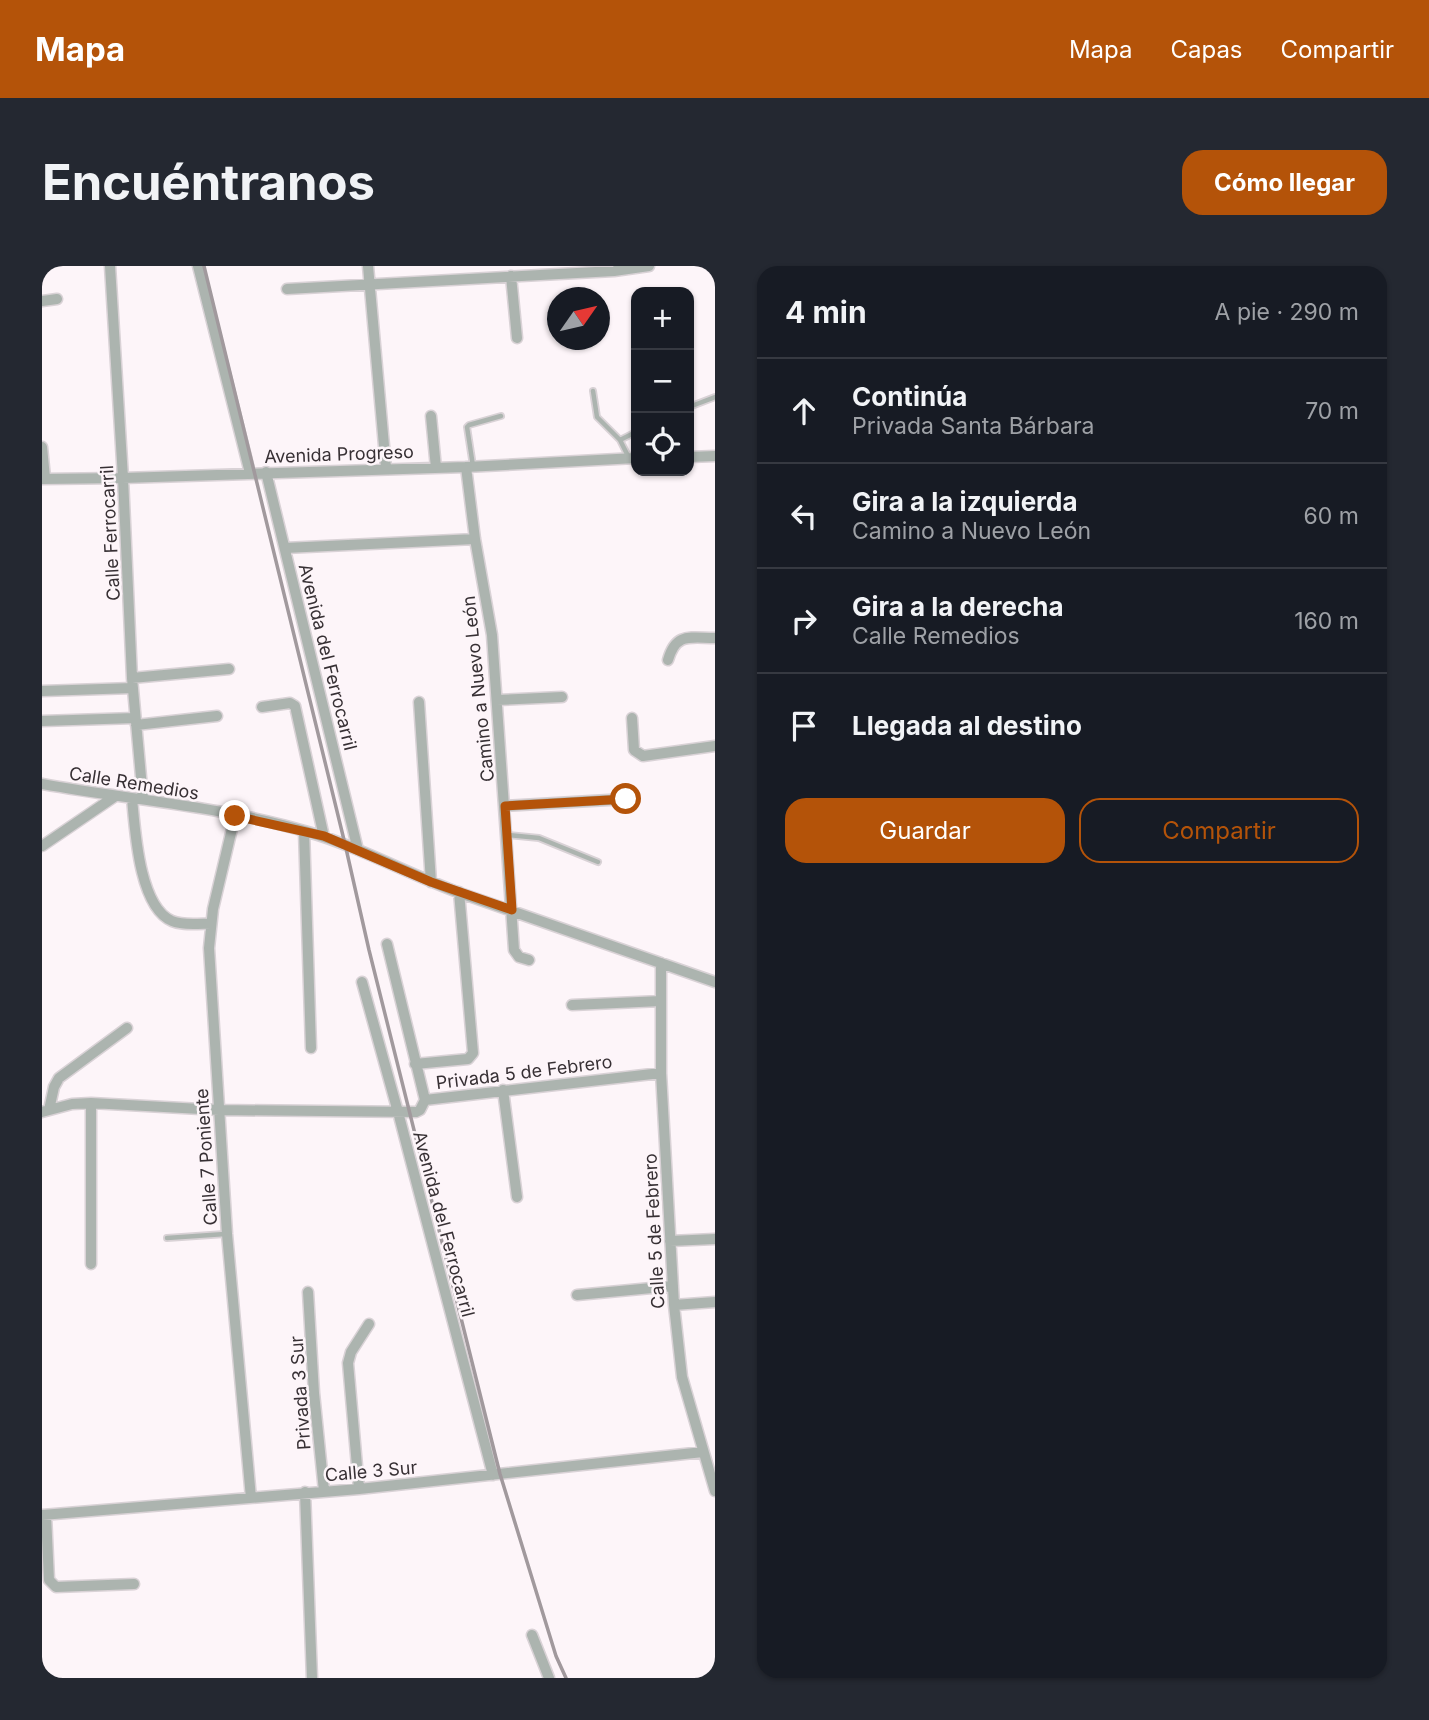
<!DOCTYPE html>
<html lang="es">
<head>
<meta charset="utf-8">
<style>
  :root { --surface:#171b24; --page:#242831; --text:#f1f3f6; --muted:#9ea1a6; --line:#363941; --accent:#b45309 }
  body { margin:0; font-family:Inter,sans-serif; background:var(--page); color:var(--text) }
  .controls { position:absolute; right:21px; top:21px; display:grid; overflow:hidden; border-radius:14px; box-shadow:0 2px 5px #0004 }
  .controls button { width:63px; height:63px; display:grid; place-items:center; padding:0; border:0; border-bottom:2px solid var(--line); background:var(--surface); color:var(--text); font:35px sans-serif }
  .compass { position:absolute; left:505px; top:21px; width:63px; height:63px; border-radius:50%; background:var(--surface); box-shadow:0 2px 5px #0004; rotate:56deg }
  .stop { position:absolute; width:21px; height:21px; margin:-16px; border:5px solid #b45309; border-radius:50%; background:#fff }
  .stop.end { background:#b45309; border-color:#fff; box-shadow:0 2px 7px #0008 }
  .list { margin:0; padding:0; list-style:none }
  h2 { display:flex; justify-content:space-between; align-items:center; height:91px; margin:0; padding:0 28px; font-size:30px }
  h2 small { font-size:23px; font-weight:400; color:var(--muted) }
  .list li { display:grid; grid-template-columns:46px 1fr auto; gap:21px; align-items:center; box-sizing:border-box; height:105px; padding:0 28px; border-top:2px solid var(--line) }
  .list b { display:block; font-size:26px; white-space:nowrap }
  .list p { margin:0; font-size:23px; white-space:nowrap; color:var(--muted) }
  .list em { font-size:23px; font-style:normal; color:var(--muted) }
  .actions { display:flex; gap:14px; padding:21px 28px }
  .actions a { flex:1; padding:16px 0; border:2px solid var(--accent); border-radius:21px; text-align:center; font-size:24px; color:var(--accent) }
  .actions .main { background:var(--accent); color:#fff }
  .icon { flex:none; width:38px; height:38px; fill:none; stroke:currentColor; stroke-width:2; stroke-linecap:round; stroke-linejoin:round }
  .map { position:relative; flex:none; width:673px; height:1412px; overflow:hidden; border-radius:21px }
  header { display:flex; align-items:center; gap:42px; box-sizing:border-box; height:98px; padding:0 35px; background:var(--accent); color:#fff }
  header strong { font-size:33px }
  nav { display:flex; gap:38px; margin-inline-start:auto; font-size:24px }
  .intro { display:flex; align-items:center; justify-content:space-between; box-sizing:border-box; height:168px; padding:0 42px }
  h1 { margin:0; font-size:49px }
  .button { padding:18px 32px; border-radius:21px; background:var(--accent); color:#fff; font-size:24px; font-weight:700 }
  main { display:flex; gap:42px; padding:0 42px }
  aside { flex:1; background:var(--surface); border-radius:21px; box-shadow:0 2px 5px #0004 }
  .map>svg:first-child { display:block }
  .lines { fill:none; stroke-linecap:round; stroke-linejoin:round }
  .lane-casing { stroke:#d9d2d6; stroke-width:8 }
  .street-casing { stroke:#d9d2d6; stroke-width:13 }
  .lane { stroke:#acb4af; stroke-width:4.5 }
  .street { stroke:#acb4af; stroke-width:10 }
  .rail { stroke:#a1999d; stroke-width:3.5 }
  .route { stroke:#b45309; stroke-width:9 }
  .labels { text-anchor:middle; dominant-baseline:central; stroke-width:5; stroke-linejoin:round; paint-order:stroke }
  .street-label { font-size:18px; fill:#373034; stroke:#fdf5f9 }
</style>
</head>
<body>
<header>
<strong>Mapa</strong>
<nav><a>Mapa</a><a>Capas</a><a>Compartir</a></nav>
</header>
<div class="intro"><h1>Encuéntranos</h1><a class="button">Cómo llegar</a></div>
<main>
<div class="map">
<svg width="673" height="1412" viewBox="0 0 673 1412">
  <rect width="100%" height="100%" fill="#fdf5f9"/>
  <g class="lines">
    <defs>
      <path id="lane" d="M551 125 555 151 578 174 587 192
        M647 141 673 131
        M578 174 594 166
        M431 200 425 161 427 159 459 150
        M466 569 497 572 556 596
        M125 972 183 968"/>
      <path id="street" d="M68 0 81 212 90 412 101 533
        M156 0 208 207
        M326 0 344 202
        M469 10 475 72
        M245 23 572 5 607 0
        M0 35 15 33
        M389 150 394 202
        M0 181 3 212
        M647 191 673 190
        M424 201 433 273 450 369 472 684 477 691 487 694
        M224 206 316 584
        M0 213 81 212 424 201 594 192
        M243 282 433 273
        M626 394C634 366 648 372 673 372
        M90 412 187 403
        M0 425 91 422
        M455 434 520 431
        M377 436 389 616
        M220 441 248 437 253 440 282 571
        M590 452 592 484 601 490 673 480
        M0 455 93 452
        M94 459 175 450
        M0 518C88 534 179 540 266 566 318 581 366 608 418 627 503 657 588 686 673 716
        M90 532C93 564 97 641 130 655 141 660 156 657 169 658
        M463 540 584 533
        M193 550 171 643 167 682 185 968 209 1232
        M262 565 269 782
        M0 580 72 531
        M345 678 383 834
        M619 697V807L632 1039 640 1111 673 1225
        M320 716 356 846 451 1209
        M530 739 619 735
        M373 798 426 793 431 787 417 626
        M461 824 475 931
        M49 837V998
        M7 844 12 821 17 812 85 762
        M0 846 30 838 49 837 177 844 374 846 378 844 383 834 619 807
        M628 975 673 973
        M266 1026 272 1127 282 1225
        M535 1029 631 1020
        M632 1039 673 1036
        M317 1223 306 1097 309 1086 327 1058
        M263 1226 270 1412
        M0 1249 317 1223 661 1186
        M4 1249 7 1314 14 1321 92 1318
        M490 1369 507 1412"/>
    </defs>
    <use href="#lane" class="lane-casing"/>
    <use href="#street" class="street-casing"/>
    <use href="#lane" class="lane"/>
    <use href="#street" class="street"/>
    <path class="rail" d="M162 0 303 578 327 684 458 1208 514 1390 524 1412"/>
  </g>
  <g class="lines">
    <path class="route" d="M193 550 282 570 389 616 470 644 463 540 584 533"/>
  </g>
  <g class="labels">
    <g class="street-label">
      <text transform="translate(297 188) rotate(-2)">Avenida Progreso</text>
      <text transform="translate(68 267) rotate(-93)">Calle Ferrocarril</text>
      <text transform="translate(286 391) rotate(76)">Avenida del Ferrocarril</text>
      <text transform="translate(436 423) rotate(-96)">Camino a Nuevo León</text>
      <text transform="translate(92 517) rotate(9)">Calle Remedios</text>
      <text transform="translate(482 806) rotate(-7)">Privada 5 de Febrero</text>
      <text transform="translate(164 891) rotate(-94)">Calle 7 Poniente</text>
      <text transform="translate(402 958) rotate(75)">Avenida del Ferrocarril</text>
      <text transform="translate(612 965) rotate(-93)">Calle 5 de Febrero</text>
      <text transform="translate(258 1127) rotate(-94)">Privada 3 Sur</text>
      <text transform="translate(329 1205) rotate(-5)">Calle 3 Sur</text>
    </g>
  </g>
</svg>
<div class="controls">
<button>+</button>
<button>−</button>
<button><svg class="icon" aria-label="locate" viewBox="0 0 24 24"><circle cx="12" cy="12" r="6"/><path d="M12 2v4M12 18v4M2 12h4M18 12h4"/></svg></button>
</div>
<svg class="compass" viewBox="-18 -18 36 36"><path d="M0-13l5 13h-10z" fill="#e53935"/><path d="M0 13l5-13h-10z" fill="#9ea1a6"/></svg>
<div class="stop" style="left:584px;top:533px"></div>
<div class="stop end" style="left:193px;top:550px"></div>
</div>
<aside>
<h2>4 min<small>A pie · 290 m</small></h2>
<ul class="list">
<li><svg class="icon" aria-label="ahead" viewBox="0 0 24 24"><path d="M12 20V5M6 11l6-6 6 6"/></svg><div><b>Continúa</b><p>Privada Santa Bárbara</p></div><em>70 m</em></li>
<li><svg class="icon" aria-label="left" viewBox="0 0 24 24"><path d="M17 20v-9H6M10 6l-5 5 5 5"/></svg><div><b>Gira a la izquierda</b><p>Camino a Nuevo León</p></div><em>60 m</em></li>
<li><svg class="icon" aria-label="right" viewBox="0 0 24 24"><path d="M7 20v-9h11M14 6l5 5-5 5"/></svg><div><b>Gira a la derecha</b><p>Calle Remedios</p></div><em>160 m</em></li>
<li><svg class="icon" aria-label="arrive" viewBox="0 0 24 24"><path d="M6 21V4h12l-3 4 3 4H6"/></svg><div><b>Llegada al destino</b></div></li>
</ul>
<div class="actions"><a class="main">Guardar</a><a>Compartir</a></div>
</aside>
</main>
</body>
</html>
